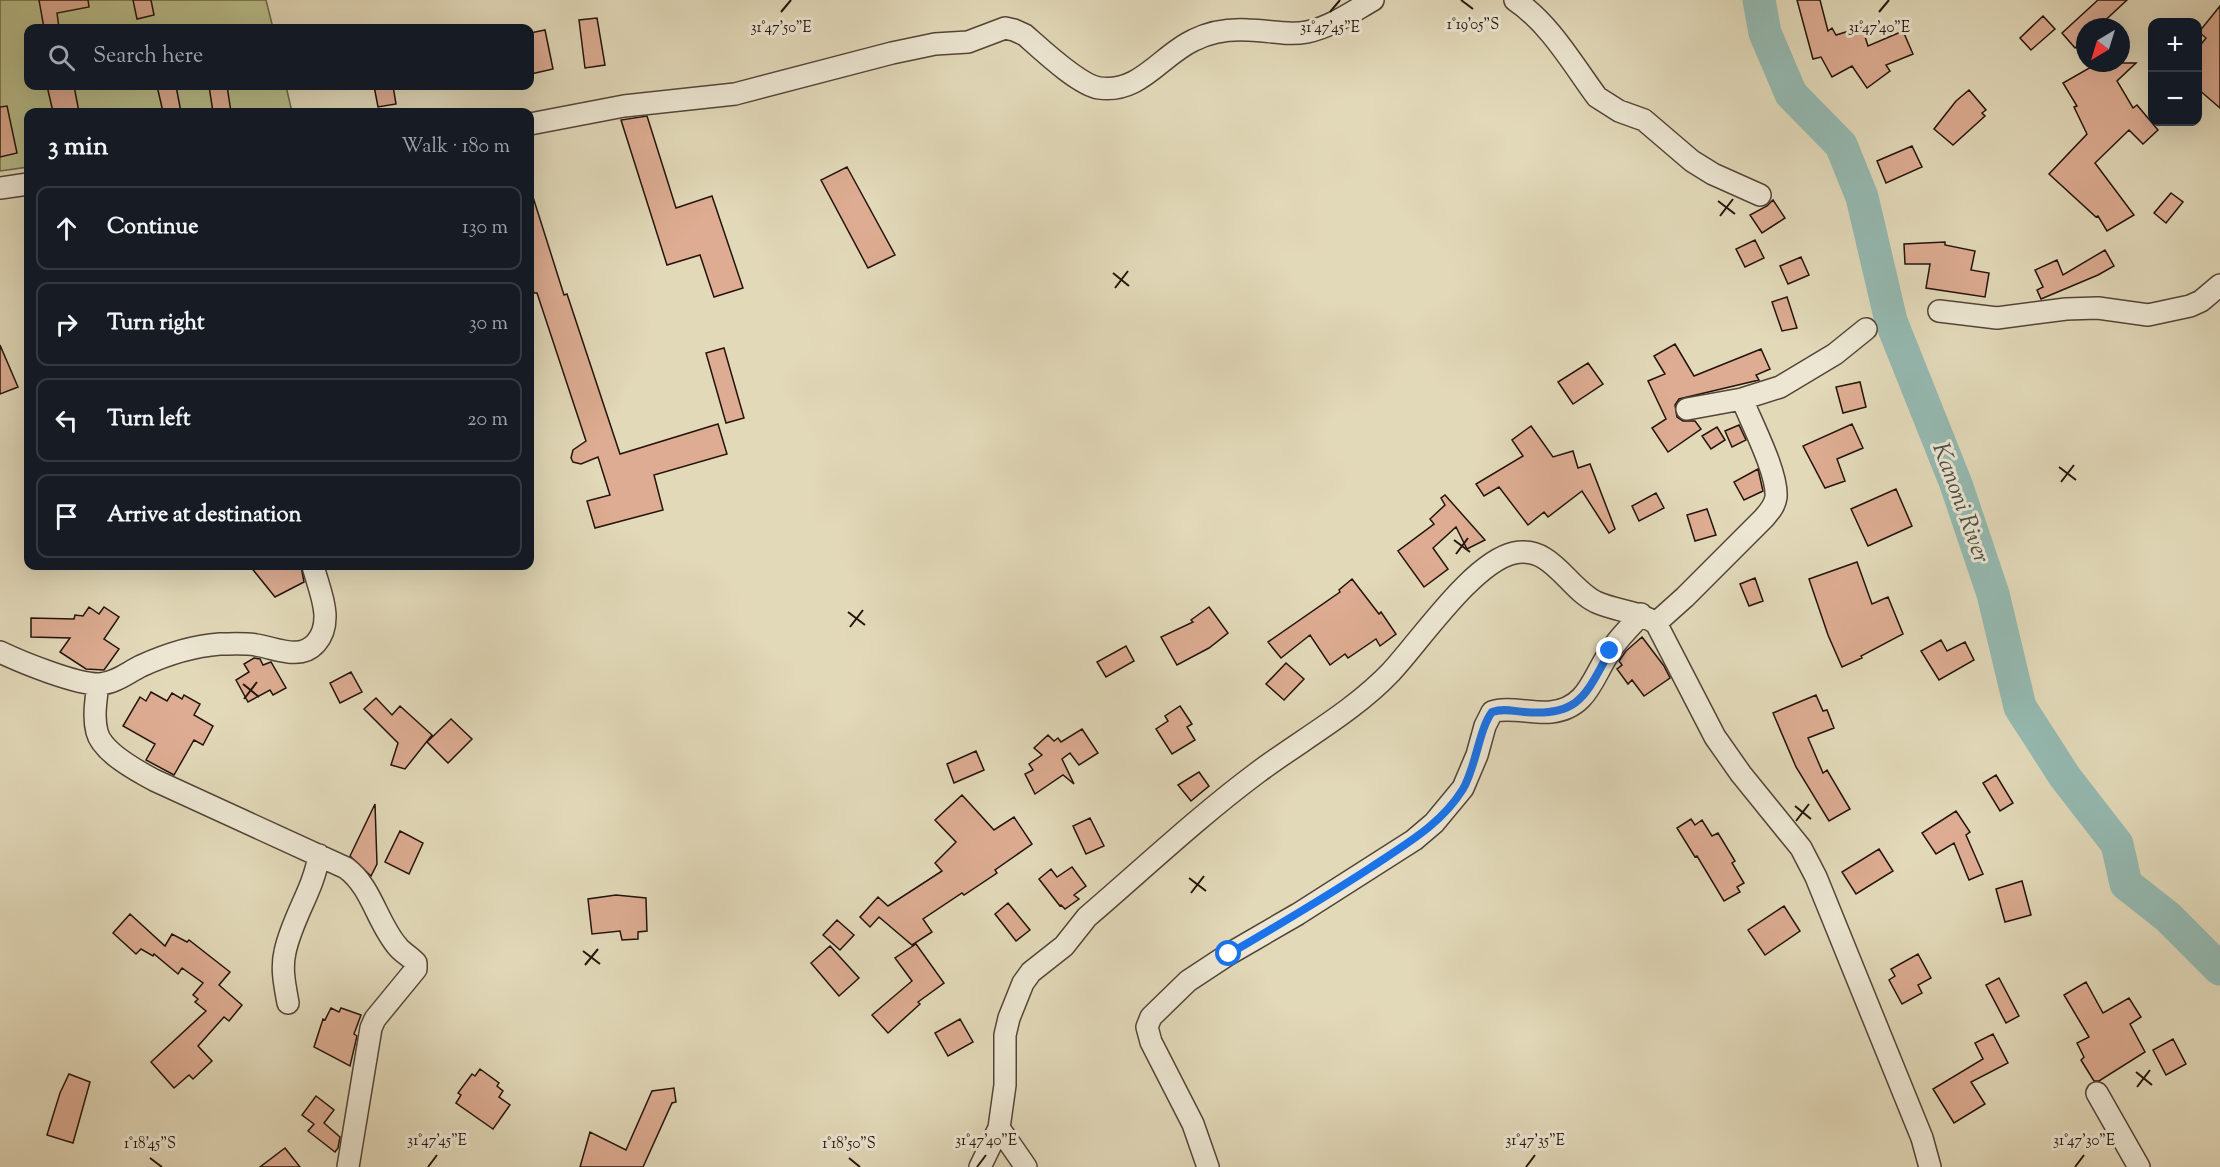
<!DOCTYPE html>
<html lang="en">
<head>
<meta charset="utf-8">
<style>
  :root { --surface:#171b24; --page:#242831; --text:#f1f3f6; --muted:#9ea1a6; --line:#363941 }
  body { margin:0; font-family:"Sorts Mill Goudy",serif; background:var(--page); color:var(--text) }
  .controls { position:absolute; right:18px; top:18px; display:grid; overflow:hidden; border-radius:12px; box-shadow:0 6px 24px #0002 }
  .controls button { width:54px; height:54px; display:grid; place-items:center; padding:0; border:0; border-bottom:2px solid var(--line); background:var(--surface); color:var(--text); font:30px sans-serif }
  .compass { position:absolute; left:2076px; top:18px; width:54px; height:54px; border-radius:50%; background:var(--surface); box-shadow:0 6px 24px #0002; rotate:218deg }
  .stop { position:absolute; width:18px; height:18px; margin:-14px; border:4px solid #1a73e8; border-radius:50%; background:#fff }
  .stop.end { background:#1a73e8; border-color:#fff; box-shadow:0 2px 6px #0008 }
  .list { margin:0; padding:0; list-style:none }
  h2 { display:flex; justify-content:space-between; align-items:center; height:78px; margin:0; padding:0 24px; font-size:26px }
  h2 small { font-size:20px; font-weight:400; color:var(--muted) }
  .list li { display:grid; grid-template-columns:39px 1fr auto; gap:18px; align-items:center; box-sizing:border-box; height:84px; margin:0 12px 12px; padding:0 12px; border:2px solid var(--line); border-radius:12px }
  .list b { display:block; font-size:22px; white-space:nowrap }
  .list em { font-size:20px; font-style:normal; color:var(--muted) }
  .icon { flex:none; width:33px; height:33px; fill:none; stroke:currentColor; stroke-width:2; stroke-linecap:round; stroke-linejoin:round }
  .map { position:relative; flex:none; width:2220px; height:1167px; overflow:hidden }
  .search { position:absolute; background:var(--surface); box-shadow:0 6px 24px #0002; left:24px; top:24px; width:510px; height:66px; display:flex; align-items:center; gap:15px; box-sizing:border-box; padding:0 21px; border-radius:12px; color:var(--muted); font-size:22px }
  .panel { position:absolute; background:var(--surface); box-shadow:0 6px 24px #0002; left:24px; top:108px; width:510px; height:462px; border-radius:12px }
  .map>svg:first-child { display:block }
  .green { fill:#b9be8b; stroke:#6e694c; stroke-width:1.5 }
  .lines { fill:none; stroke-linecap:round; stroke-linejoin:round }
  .river { stroke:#95bab2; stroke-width:33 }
  .building { fill:#ddac92; stroke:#24140c; stroke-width:1.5 }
  .minor-casing { stroke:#544537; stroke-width:24 }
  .minor { stroke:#ece6d2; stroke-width:21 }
  .route { stroke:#1a73e8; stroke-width:8 }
  .ticks { fill:none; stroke:#24140c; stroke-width:2 }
  .labels { text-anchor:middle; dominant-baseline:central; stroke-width:6; stroke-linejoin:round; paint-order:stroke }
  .water-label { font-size:24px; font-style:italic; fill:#4c4e46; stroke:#ece6d2 }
  .ticks-label { font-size:15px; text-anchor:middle; fill:#24140c; stroke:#ece6d2; stroke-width:6; stroke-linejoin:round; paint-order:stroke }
</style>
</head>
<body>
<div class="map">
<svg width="2220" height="1167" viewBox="0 0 2220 1167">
  <rect width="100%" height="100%" fill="#e2d9b9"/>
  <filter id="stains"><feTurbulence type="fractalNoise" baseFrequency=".00333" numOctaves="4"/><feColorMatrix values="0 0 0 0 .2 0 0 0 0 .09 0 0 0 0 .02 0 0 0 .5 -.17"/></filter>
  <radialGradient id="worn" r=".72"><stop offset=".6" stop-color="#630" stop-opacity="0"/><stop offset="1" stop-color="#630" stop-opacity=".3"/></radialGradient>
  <path class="green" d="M0 0H266L273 28H28V86H286L292 112H28V167L0 171Z"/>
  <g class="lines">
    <path class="river" d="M1759 0 1765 33 1791 94 1841 145 1862 197 1891 321 1956 484 1993 594 2020 707 2065 777 2117 844 2126 884 2168 917 2220 969"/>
  </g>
  <path class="building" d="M39 0H88L89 7 57 13 59 28H44Z
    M133 0H151L154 15 137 19Z
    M1797 0H1820L1828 31 1832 28 1836 35 1862 27 1868 46 1903 31 1913 54 1886 65 1890 71 1867 88 1852 66 1832 77 1821 57 1813 59Z
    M2098 0H2127L2098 27H2085V39L2075 48 2062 33Z
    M2220 6V108L2198 89V48L2206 38 2199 32Z
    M2043 16 2055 29 2031 50 2020 38Z
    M597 18 605 65 585 68 579 20Z
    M545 30 553 69 531 74 530 33Z
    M2098 63H2136L2117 81 2133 108 2137 105 2158 130 2143 144 2129 130 2095 163 2134 215 2107 231 2098 216 2096 217 2049 174 2087 134 2074 107 2077 106 2063 83Z
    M47 86H74L79 112H53Z
    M157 86H176L181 112H163Z
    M209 86H227L231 112H213Z
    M374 86H393L396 104 378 107Z
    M1969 90 1986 110 1982 113 1985 116 1953 145 1934 129 1956 101Z
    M7 106 17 153 0 157V107Z
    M647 116 676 208 712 196 743 288 714 297 700 255 667 265 621 120Z
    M1912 146 1922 167 1886 183 1877 161Z
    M847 167 895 255 868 268 821 180Z
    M2171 193 2183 202 2166 223 2154 213Z
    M533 197 564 295 567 294 620 454 718 424 727 454 654 475 663 510 595 528 587 501 610 495 598 457 581 464 573 462 571 458 573 450 586 441 537 293H534L530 281V198Z
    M1773 200 1785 218 1762 233 1750 215 1767 206Z
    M1755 240 1764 258 1745 267 1736 249Z
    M1945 242V245L1975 251 1971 270 1989 273 1985 297 1926 288 1930 264H1905L1904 244Z
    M2105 250 2114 266 2098 275 2041 299 2037 290 2043 287 2035 270 2057 260 2063 275Z
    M1801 257 1809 275 1788 284 1780 266Z
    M1787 297 1797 328 1782 331 1772 302Z
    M1675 344 1694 376 1761 349 1770 369 1756 375 1759 380 1679 399 1675 405 1677 417 1683 421H1695L1701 429 1668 452 1652 428 1666 419 1648 381 1665 374 1654 356Z
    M0 345 18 387 0 394Z
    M724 348 744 418 726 423 706 353Z
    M1588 363 1603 384 1573 404 1558 382Z
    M1860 382 1866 407 1843 413 1836 387Z
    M1852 424 1863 448 1837 459 1845 481 1825 488 1803 446Z
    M1739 425 1746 440 1732 447 1725 431Z
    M1531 426 1553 457 1573 451 1578 468 1590 464 1615 529 1609 533 1582 491 1548 517 1544 512 1528 525 1499 487 1484 496 1476 484 1523 456 1512 440Z
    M1717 427 1725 440 1711 449 1702 436Z
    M1758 469 1763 491 1744 500 1734 482Z
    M1896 489 1912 526 1868 546 1851 509Z
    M1656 493 1664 508 1639 521 1632 506Z
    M1445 495 1485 540 1467 549 1456 527 1433 548 1448 569 1424 587 1398 551 1434 524 1430 519 1445 505 1441 498Z
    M1707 509 1716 535 1695 541 1687 515Z
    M1857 562 1872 604 1888 597 1903 634 1861 656 1862 658 1842 667 1828 635 1809 579Z
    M250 566H301L304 582 275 597Z
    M1755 578 1763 601 1749 606 1740 584Z
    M1352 579 1379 614 1381 612 1396 634 1380 646 1376 639 1348 658 1345 654 1330 665 1310 635 1281 658 1268 642 1340 592 1339 590Z
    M89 607 99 614 104 607 119 617 104 639 119 649 104 670 86 669 60 652 70 638 31 637V618L74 619 75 615 83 616Z
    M1209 607 1228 633 1209 648 1177 665 1161 637 1193 622 1191 620Z
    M1642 637 1664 666 1670 678 1644 696 1632 680 1628 684 1617 669 1622 665 1619 661 1626 651Z
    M1941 640 1947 651 1965 642 1974 660 1939 680 1921 651Z
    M1126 646 1134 661 1106 677 1097 662Z
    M254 658 260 659 263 665 271 662 286 688 273 695 270 690 248 702 236 680 249 672 244 664Z
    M1286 663 1304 679 1284 700 1266 684Z
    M351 672 362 692 340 703 330 683Z
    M151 692 167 701 172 693 182 699 184 695 200 704 194 715 213 726 203 745 194 740 174 775 146 760 155 744 123 726 140 697 146 701Z
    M1816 695 1823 711 1827 710 1834 728 1808 738 1823 773 1827 770 1850 809 1829 821 1796 767 1773 713Z
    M376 698 392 715 400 706 432 735 405 769 391 765 398 743 364 709Z
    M1180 706 1192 724 1187 727 1195 740 1172 754 1156 729 1168 721 1165 716Z
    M451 719 472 739 448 763 427 742Z
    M1082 729 1098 753 1079 765 1070 753 1062 759 1074 784 1063 775 1035 794 1025 774 1033 770 1029 764 1042 755 1034 748 1048 735 1054 741 1058 738 1061 742Z
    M976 751 984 770 954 783 947 764Z
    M1199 772 1209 786 1191 801 1178 785Z
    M1996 775 2013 803 2000 811 1983 783Z
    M962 795 994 830 1014 817 1032 844 995 870 997 873 964 895 962 893 923 919 932 932 912 945 879 917 870 927 860 917 878 897 888 906 942 871 935 863 956 842 935 820Z
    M375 804 377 864 371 876 350 856Z
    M1956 811 1970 832 1966 835 1983 874 1969 880 1954 843 1936 854 1922 833Z
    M1090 818 1104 846 1086 854 1073 826Z
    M1691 819 1695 825 1702 820 1712 836 1718 833 1735 861 1732 863 1744 883 1737 887 1740 892 1724 901 1697 856 1695 857 1677 828Z
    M400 831 423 843 409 874 385 862Z
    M1879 849 1893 871 1856 894 1842 872Z
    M1072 867 1086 886 1074 895 1079 899 1065 909 1061 905 1060 906 1039 879 1051 869 1057 877Z
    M2022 881 2031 915 2005 922 1996 889Z
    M616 895 646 898 647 931 638 932V939L622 940 620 931 592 934 588 899Z
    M1008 903 1030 930 1016 941 995 914Z
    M1784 906 1800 931 1765 955 1748 930Z
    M130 914 165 946 172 934 187 942 189 940 230 972 219 985 242 1005 229 1021 224 1017 198 1046 212 1061 193 1079 189 1075 174 1088 151 1062 206 1011 195 1002 198 999 193 995 203 983 182 968 178 974 154 954 153 956 141 949 136 954 113 933Z
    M837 920 854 935 840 950 823 935Z
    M916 944 944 983 918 1002 920 1004 888 1033 872 1015 912 981 895 958Z
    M830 946 859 978 839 996 811 963Z
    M1918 954 1931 978 1918 985 1922 993 1902 1004 1889 980 1895 976 1891 969Z
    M1999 978 2019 1016 2006 1023 1986 985Z
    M2086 982 2103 1013 2129 998 2141 1017 2130 1024 2145 1052 2099 1081H2094L2081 1060 2084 1057 2077 1043 2089 1037 2064 995Z
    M331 1008 339 1012 341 1008 361 1015 354 1034 357 1036 350 1066 314 1047 323 1019 325 1020Z
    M960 1019 973 1042 948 1056 935 1033Z
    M1993 1034 2008 1063 1971 1082 1985 1104 1954 1123 1933 1089 1983 1059 1975 1043Z
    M2173 1039 2186 1064 2166 1075 2153 1050Z
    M480 1069 499 1083 497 1086 503 1091 499 1097 510 1105 493 1129 456 1103 461 1095 458 1093 472 1074 475 1076Z
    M69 1074 90 1082 73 1143 47 1135 60 1093Z
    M674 1088 676 1102 672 1103 643 1167H580L590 1132 626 1150 652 1091Z
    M316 1096 334 1110 324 1123 340 1137 338 1148 335 1152 308 1131 314 1124 302 1115Z
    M285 1148 300 1167H260Z"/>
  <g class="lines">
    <defs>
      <path id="minor" d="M1515 0C1550 24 1572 63 1597 97L1619 111 1644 120 1692 161 1713 174 1760 195
        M530 124 624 106 735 94 892 53 935 44 968 42 1005 28 1014 30 1025 35C1042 50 1079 85 1099 88 1140 94 1161 55 1194 40 1210 32 1230 29 1248 30 1268 30 1287 36 1307 32 1331 27 1352 12 1373 0
        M0 188 28 184
        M1939 311 1997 318 2066 309 2098 308 2148 315 2190 306 2201 301 2220 285
        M1687 409 1742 399 1780 387 1835 354 1866 329
        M1656 623 1685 597 1764 518C1769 512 1775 506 1776 497 1778 473 1751 422 1742 399
        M0 652C21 662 77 685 100 684 115 683 127 673 141 666 165 655 193 646 220 644 231 644 245 643 256 645 276 648 300 661 316 643 335 621 319 590 313 566
        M98 684C96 700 93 717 97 732 102 752 137 771 154 780L346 868C372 887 377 923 398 947 403 953 411 957 416 963V969L375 1019 371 1028 348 1167
        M288 1003C285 986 281 969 285 952 292 918 314 889 319 855
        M2097 1093 2139 1167
        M999 1128 1026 1167
        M980 1167 999 1128 1005 1085V1035L1009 1018 1023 983 1031 972 1064 946 1087 917C1143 869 1198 817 1257 773 1301 740 1353 712 1391 672 1420 641 1473 562 1514 553 1552 545 1567 588 1596 602 1616 611 1637 611 1656 623L1715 737 1741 774 1801 848 1816 877 1922 1138 1930 1167
        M1208 1167 1193 1124 1151 1042 1147 1027 1151 1017 1188 981 1229 954 1298 914 1414 840 1434 823 1463 788 1477 755 1485 726 1492 712C1507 706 1533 714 1551 712 1587 708 1592 679 1609 653 1617 639 1631 627 1641 614"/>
    </defs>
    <use href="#minor" class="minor-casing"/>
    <use href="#minor" class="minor"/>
  </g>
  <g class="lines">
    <path class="route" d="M1229 954C1277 926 1324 898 1370 868 1404 845 1441 825 1463 789 1476 767 1479 729 1492 712 1503 708 1513 711 1524 712 1580 717 1586 694 1610 651"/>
  </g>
  <path class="ticks" d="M1461 0 1473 9M781 12 791 0M1330 12 1340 0M1879 12 1889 0M1718 201 1735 214M1720 216 1733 199M1113 273 1129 286M1115 288 1128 271M2059 467 2076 480M2061 482 2074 465M1454 540 1470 552M1456 554 1468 538M848 612 865 625M850 627 863 610M243 684 259 697M244 699 257 682M1795 806 1811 819M1796 821 1809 804M1189 878 1206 891M1191 893 1204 876M583 951 600 964M585 965 598 949M2136 1072 2152 1085M2137 1087 2150 1070M150 1158 162 1167M849 1158 860 1167M428 1167 437 1155M977 1167 986 1155M1526 1167 1535 1155M2075 1167 2084 1155"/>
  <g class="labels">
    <g class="water-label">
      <text transform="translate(1960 503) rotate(70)">Kanoni River</text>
    </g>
  </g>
  <g class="ticks-label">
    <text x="1473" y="29">1°19'05"S</text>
    <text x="781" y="32">31°47'50"E</text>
    <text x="1330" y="32">31°47'45"E</text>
    <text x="1879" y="32">31°47'40"E</text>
    <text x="437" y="1145">31°47'45"E</text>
    <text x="986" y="1145">31°47'40"E</text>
    <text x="1535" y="1145">31°47'35"E</text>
    <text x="2084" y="1145">31°47'30"E</text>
    <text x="150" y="1148">1°18'45"S</text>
    <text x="849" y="1148">1°18'50"S</text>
  </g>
  <rect width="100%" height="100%" filter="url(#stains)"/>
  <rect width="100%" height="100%" fill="url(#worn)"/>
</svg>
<div class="controls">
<button>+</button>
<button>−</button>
</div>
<svg class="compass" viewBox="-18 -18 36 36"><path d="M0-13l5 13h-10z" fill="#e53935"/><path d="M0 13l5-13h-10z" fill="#9ea1a6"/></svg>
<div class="stop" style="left:1229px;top:954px"></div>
<div class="stop end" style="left:1610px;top:651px"></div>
<div class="search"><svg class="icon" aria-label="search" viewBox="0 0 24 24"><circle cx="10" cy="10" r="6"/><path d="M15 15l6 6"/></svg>Search here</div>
<section class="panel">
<h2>3 min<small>Walk · 180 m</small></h2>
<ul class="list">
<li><svg class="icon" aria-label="ahead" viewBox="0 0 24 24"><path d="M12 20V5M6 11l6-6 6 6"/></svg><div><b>Continue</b></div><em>130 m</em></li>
<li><svg class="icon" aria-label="right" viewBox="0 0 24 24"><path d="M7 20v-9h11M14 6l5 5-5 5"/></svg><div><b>Turn right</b></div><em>30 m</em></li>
<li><svg class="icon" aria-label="left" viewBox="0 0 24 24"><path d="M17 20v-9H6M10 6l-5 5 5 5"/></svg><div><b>Turn left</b></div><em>20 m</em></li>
<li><svg class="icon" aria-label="arrive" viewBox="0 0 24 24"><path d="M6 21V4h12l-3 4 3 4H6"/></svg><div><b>Arrive at destination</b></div></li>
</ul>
</section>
</div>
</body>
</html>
